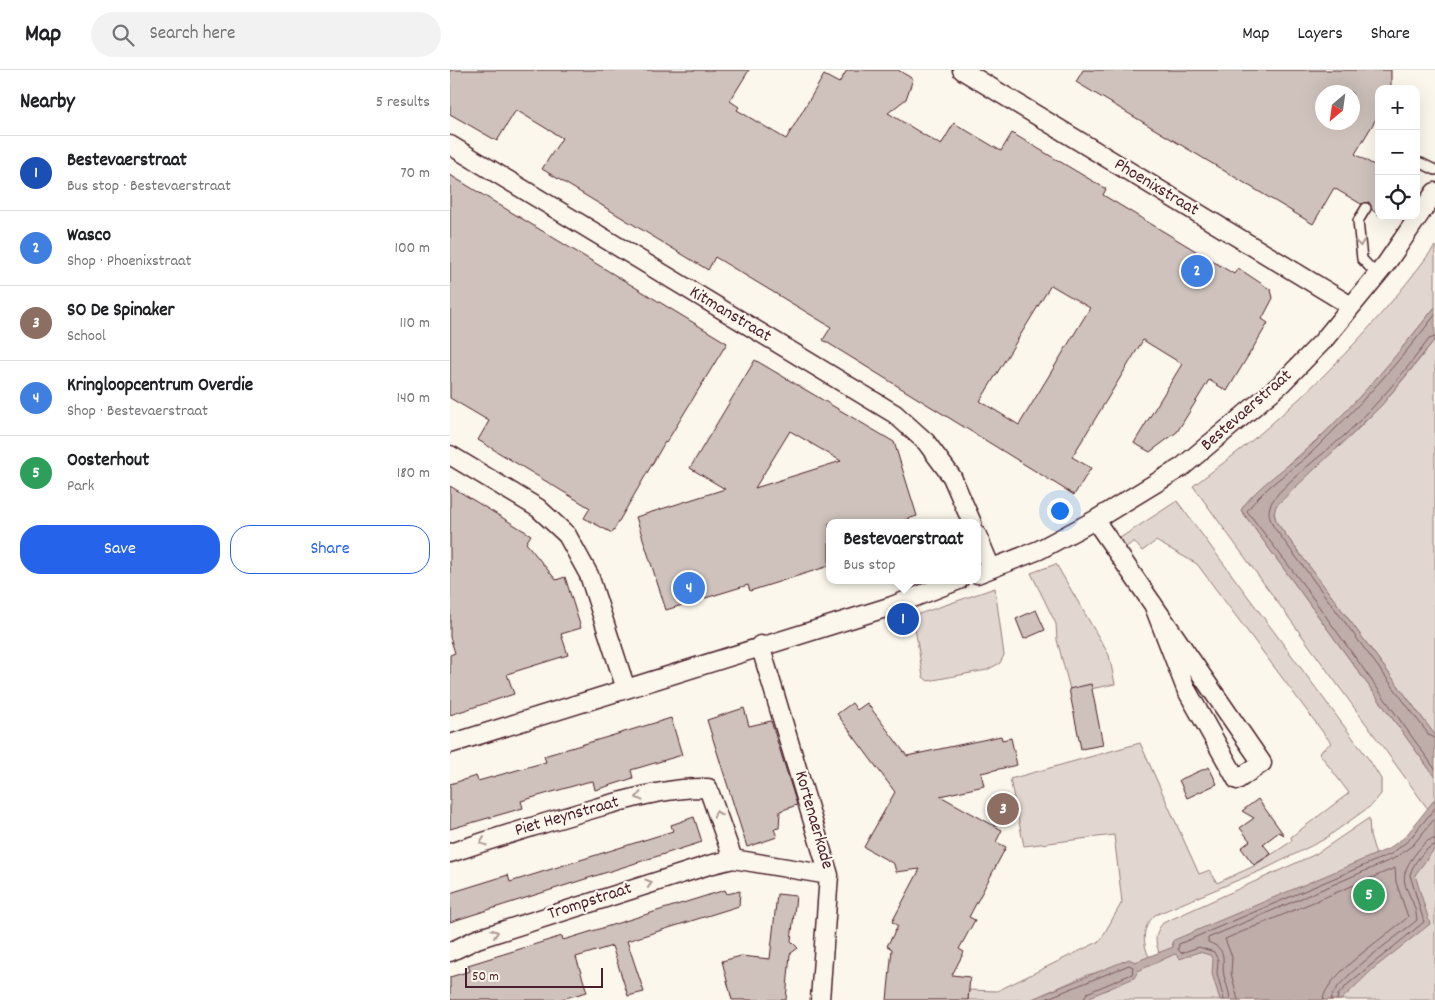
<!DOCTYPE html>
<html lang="en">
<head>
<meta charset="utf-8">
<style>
  :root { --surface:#fff; --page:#f2f2f2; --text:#202124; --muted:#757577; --line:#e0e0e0; --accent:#2563eb }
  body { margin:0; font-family:Dekko,sans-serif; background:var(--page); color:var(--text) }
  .controls { position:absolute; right:15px; top:15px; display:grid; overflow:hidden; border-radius:10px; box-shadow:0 5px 20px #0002 }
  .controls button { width:45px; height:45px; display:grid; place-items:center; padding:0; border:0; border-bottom:1px solid var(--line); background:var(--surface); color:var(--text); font:25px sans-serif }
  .compass { position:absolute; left:865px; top:15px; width:45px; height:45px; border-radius:50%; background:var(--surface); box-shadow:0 5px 20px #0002; rotate:209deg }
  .scale { position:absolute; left:15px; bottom:12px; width:138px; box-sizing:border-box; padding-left:5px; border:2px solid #4a1f2b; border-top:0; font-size:14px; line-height:18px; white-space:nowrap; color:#4a1f2b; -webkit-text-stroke:4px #fbf7ec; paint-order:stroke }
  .you { position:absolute; left:609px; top:440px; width:18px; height:18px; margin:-12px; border:4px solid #fff; border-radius:50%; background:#1a73e8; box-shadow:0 0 0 8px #1a73e833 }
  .badge { display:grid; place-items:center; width:32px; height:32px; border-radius:50%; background:var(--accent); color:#fff; font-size:16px; font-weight:700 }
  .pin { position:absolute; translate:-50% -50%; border:2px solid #fff; box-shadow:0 1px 5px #0006 }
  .popup { position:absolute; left:376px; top:449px; width:155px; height:65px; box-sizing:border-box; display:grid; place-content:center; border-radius:10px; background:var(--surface); filter:drop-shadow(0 1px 4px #0005); font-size:16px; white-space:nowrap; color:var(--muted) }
  .popup b { font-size:19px; color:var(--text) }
  .popup::after { content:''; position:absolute; left:50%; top:100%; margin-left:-10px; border:10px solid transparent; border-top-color:var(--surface) }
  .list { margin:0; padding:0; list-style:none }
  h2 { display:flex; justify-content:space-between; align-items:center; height:65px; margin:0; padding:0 20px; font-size:21px }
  h2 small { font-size:16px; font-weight:400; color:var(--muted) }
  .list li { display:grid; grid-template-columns:32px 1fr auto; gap:15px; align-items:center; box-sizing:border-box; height:75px; padding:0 20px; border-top:1px solid var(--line) }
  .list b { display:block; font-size:19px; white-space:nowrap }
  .list p { margin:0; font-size:16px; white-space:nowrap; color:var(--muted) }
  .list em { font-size:16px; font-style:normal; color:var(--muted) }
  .actions { display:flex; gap:10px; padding:15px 20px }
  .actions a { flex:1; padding:11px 0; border:1px solid var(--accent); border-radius:20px; text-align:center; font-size:18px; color:var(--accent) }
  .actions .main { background:var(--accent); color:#fff }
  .icon { flex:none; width:28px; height:28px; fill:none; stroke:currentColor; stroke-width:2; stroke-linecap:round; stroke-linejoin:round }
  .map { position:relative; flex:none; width:985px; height:930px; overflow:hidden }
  header { display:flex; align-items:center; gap:30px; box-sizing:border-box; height:70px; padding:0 25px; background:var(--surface); border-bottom:1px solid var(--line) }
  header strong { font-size:24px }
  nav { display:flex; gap:28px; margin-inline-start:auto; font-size:18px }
  .search { width:350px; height:45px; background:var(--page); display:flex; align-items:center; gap:12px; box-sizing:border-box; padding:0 18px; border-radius:28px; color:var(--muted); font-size:19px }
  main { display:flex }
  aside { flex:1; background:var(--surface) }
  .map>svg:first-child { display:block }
  .green { fill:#e2d7d0; stroke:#967b7e }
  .water { fill:#bfadaa; stroke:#907477 }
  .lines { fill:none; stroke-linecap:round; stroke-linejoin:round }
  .shore { stroke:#79585e; stroke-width:1 }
  .building { fill:#cfc2bc; stroke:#4a1f2b; fill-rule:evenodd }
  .lane-casing { stroke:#4a1f2b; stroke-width:12 }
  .street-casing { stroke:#4a1f2b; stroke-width:21 }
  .lane { stroke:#fbf7ec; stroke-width:9 }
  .street { stroke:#fbf7ec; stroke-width:18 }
  .oneway { stroke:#ab9695 }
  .labels { text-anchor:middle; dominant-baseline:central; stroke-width:4.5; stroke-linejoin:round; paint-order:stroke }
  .street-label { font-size:18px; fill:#4a1f2b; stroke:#fbf7ec }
</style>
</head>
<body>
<header>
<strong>Map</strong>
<div class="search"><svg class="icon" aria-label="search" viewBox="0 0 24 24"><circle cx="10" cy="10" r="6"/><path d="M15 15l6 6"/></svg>Search here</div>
<nav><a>Map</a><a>Layers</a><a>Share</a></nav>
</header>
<main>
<aside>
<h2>Nearby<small>5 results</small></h2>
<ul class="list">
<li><span class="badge" style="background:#1a4fb4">1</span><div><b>Bestevaerstraat</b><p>Bus stop · Bestevaerstraat</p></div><em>70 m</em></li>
<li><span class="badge" style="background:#3f7fe0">2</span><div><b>Wasco</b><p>Shop · Phoenixstraat</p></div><em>100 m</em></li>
<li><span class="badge" style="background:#8d6e63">3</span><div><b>SO De Spinaker</b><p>School</p></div><em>110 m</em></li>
<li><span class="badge" style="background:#3f7fe0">4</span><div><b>Kringloopcentrum Overdie</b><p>Shop · Bestevaerstraat</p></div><em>140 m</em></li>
<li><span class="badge" style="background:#2e9e5b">5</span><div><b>Oosterhout</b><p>Park</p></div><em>180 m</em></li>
</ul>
<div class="actions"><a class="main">Save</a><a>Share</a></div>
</aside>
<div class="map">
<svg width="985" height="930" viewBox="0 0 985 930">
  <rect width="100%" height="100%" fill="#fbf7ec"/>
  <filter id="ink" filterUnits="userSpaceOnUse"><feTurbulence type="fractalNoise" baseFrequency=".02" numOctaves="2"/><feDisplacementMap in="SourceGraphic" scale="10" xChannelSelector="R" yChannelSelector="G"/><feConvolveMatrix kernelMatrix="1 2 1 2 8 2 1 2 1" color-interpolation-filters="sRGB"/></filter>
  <g filter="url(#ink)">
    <path class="green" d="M985 176V237L923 314 881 357 819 412 791 440 985 707V729L978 739 743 416C772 394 802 372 829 347 886 297 940 238 985 176Z
      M985 269V665L827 453C825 447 823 441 826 435 840 414 880 386 900 367 931 337 959 304 985 269Z
      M727 431 920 691 931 709V724L922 735 873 770 817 798 705 845C692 857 692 871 699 887L709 883C705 870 704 864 713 853L866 784 919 748 920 765 926 785 722 872 723 876 985 760V930H604L685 892 637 905 580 930H518L519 920 547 921 650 871 672 832 664 765 574 776 560 709 690 673 749 804 760 800 767 813 804 796 842 771 841 767 899 723 869 683 881 673 747 494 706 471 692 481 684 471 674 479 671 475 670 468Z
      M606 494 659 585 665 614 621 623 607 570 606 554 581 503Z
      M545 518 554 585 550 593 537 600 478 611 473 607 463 546Z"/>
    <path class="water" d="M985 237V269L932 335 826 436 824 444 827 453 985 665V707L791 440C806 416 840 396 861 376 906 333 947 286 985 237Z
      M985 729V778L965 805 980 854 923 899 891 930H770L762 904 763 890 760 885 749 882 730 889 725 884 688 901 684 908 633 930H580L679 889 685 892 718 879 723 877 722 872 724 870 938 779 955 767Z"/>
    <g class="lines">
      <path class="shore" d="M985 245C948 294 906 339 862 382 841 401 813 418 797 441L852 513 985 699
        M985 267 979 269C954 303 927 335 896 364 880 379 828 417 821 434 817 442 820 449 823 456L979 665 985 668
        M593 930 679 895 683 897 682 904 637 923 633 930
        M774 930 767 903 768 890 764 882 749 877 731 883 728 879 729 874 941 784 959 770 985 738
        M780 930C780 922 776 914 774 906 771 889 779 880 758 872V868L943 789 963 775 985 748
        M788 930 781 903 782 887 775 869 945 798 946 812 958 847C939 864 874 906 873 930
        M881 930C882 911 950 865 967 850 964 818 940 815 967 782 972 776 976 769 985 769
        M887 930 888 925 899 913 974 852 960 805C962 795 975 777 985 775"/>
    </g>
    <path class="building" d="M0 0H299L280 31 289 37 287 40 336 69 374 5 389 13 397 0H448L463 9 456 29 438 43 491 75 504 53 551 81 562 63 656 119 653 125 784 204 788 198 821 220 823 228 812 249 818 253 777 321 759 310 727 362 700 382 684 373 732 294 693 270 622 387 641 398 624 425 373 270 381 257 265 187 258 200 92 99 112 68 66 40 47 71 0 44ZM601 215 640 238 569 355 530 331Z
      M633 0H941V19H929V44L905 84 929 98V145L922 140 919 132 911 134 884 118 863 154 626 12ZM872 22H902V52H872Z
      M0 105 277 273 216 373 215 372 162 463 134 448 140 438 28 370 39 351 0 328Z
      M305 290 444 372 467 446 445 453H379V496L300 521 298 515 216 540 186 447 275 419 240 398ZM340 361 391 391 305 418Z
      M0 416 81 465 76 473 106 510 115 507 131 558 111 564 118 585 57 604 64 624 0 645V585L5 583 0 567Z
      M586 540 595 560 574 569 566 549Z
      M641 614 653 675 631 679 619 619Z
      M402 633 407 640 417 633 457 686 551 666 552 670 561 668 567 695 531 703 534 716 490 726 552 760 546 772 556 777 519 847 525 850 509 879 514 882 502 905 520 907 518 930H437L442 879 437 876 448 856 442 852 470 799 446 802 444 794 414 777 445 722 387 644Z
      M294 638 299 656 321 651 347 735 330 741 329 758 324 759 327 767 297 777 257 650Z
      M221 648 232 685 181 700 183 708 168 713 145 720 143 711 137 712 71 731 73 738 0 759V714L26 706 28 711 96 692 94 686Z
      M759 697 767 714 737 728 729 710Z
      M808 729 834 765 829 762 813 774 821 784 804 795 791 778 800 771 790 758 804 748 792 741Z
      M244 747 252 772 0 852V823L58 805 60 812 223 761 221 755Z
      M275 820 277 824 290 821 289 836 177 871 194 922 178 926 162 876 126 887 137 922 108 930H0V907L20 901 18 895 112 866 113 870 120 868Z
      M327 824 346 826 341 871 348 878 340 884 336 930H282L272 891 291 886 320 889Z"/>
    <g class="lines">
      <defs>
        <path id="lane" d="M966 93H971L985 100
          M916 138 908 151 912 189 927 205"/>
        <path id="street" d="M512 0 901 236
          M0 75 445 344 476 372 502 407 522 453
          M0 385 88 438 117 465 139 505 176 619
          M645 450 812 693 787 710 736 619 703 534
          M527 465 541 498
          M527 504 589 480 645 450 732 397 831 314 873 271 936 194 985 122
          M310 575 379 805 370 930
          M0 674 442 536 509 510
          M0 783C48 767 97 752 146 738 183 728 220 717 258 718L283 789
          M0 882 27 869 259 795 283 789 379 805"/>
      </defs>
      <use href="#lane" class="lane-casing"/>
      <use href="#street" class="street-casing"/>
      <use href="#lane" class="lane"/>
      <use href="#street" class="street"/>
    </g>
    <defs><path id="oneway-chevron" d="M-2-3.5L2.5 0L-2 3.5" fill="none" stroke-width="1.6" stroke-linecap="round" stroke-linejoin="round" transform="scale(1.25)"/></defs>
    <g class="oneway">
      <use href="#oneway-chevron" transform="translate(910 173) rotate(84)"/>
      <use href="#oneway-chevron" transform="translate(189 727) rotate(167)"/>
      <use href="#oneway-chevron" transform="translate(267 744) rotate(-109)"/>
      <use href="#oneway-chevron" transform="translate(33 772) rotate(162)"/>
      <use href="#oneway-chevron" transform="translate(199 813) rotate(-17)"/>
      <use href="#oneway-chevron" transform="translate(45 863) rotate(-18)"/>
    </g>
  </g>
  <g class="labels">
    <g class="street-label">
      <text transform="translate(706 118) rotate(31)">Phoenixstraat</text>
      <text transform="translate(280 245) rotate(31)">Kitmanstraat</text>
      <text transform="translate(797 341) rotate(-41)">Bestevaerstraat</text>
      <text transform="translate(117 747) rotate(-16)">Piet Heynstraat</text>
      <text transform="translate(363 750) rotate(74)">Kortenaerkade</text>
      <text transform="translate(140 832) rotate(-18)">Trompstraat</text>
    </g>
  </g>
</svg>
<div class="controls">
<button>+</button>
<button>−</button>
<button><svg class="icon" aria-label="locate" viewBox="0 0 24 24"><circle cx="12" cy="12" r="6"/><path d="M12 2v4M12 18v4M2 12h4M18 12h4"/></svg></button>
</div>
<svg class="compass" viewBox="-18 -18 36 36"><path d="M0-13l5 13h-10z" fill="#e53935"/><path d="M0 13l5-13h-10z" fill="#757577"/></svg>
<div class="scale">50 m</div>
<div class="you"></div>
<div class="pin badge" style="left:453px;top:549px;background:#1a4fb4">1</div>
<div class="popup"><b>Bestevaerstraat</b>Bus stop</div>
<div class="pin badge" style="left:747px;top:201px;background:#3f7fe0">2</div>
<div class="pin badge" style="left:553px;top:739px;background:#8d6e63">3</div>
<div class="pin badge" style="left:239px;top:518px;background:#3f7fe0">4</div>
<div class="pin badge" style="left:919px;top:825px;background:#2e9e5b">5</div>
</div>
</main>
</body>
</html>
